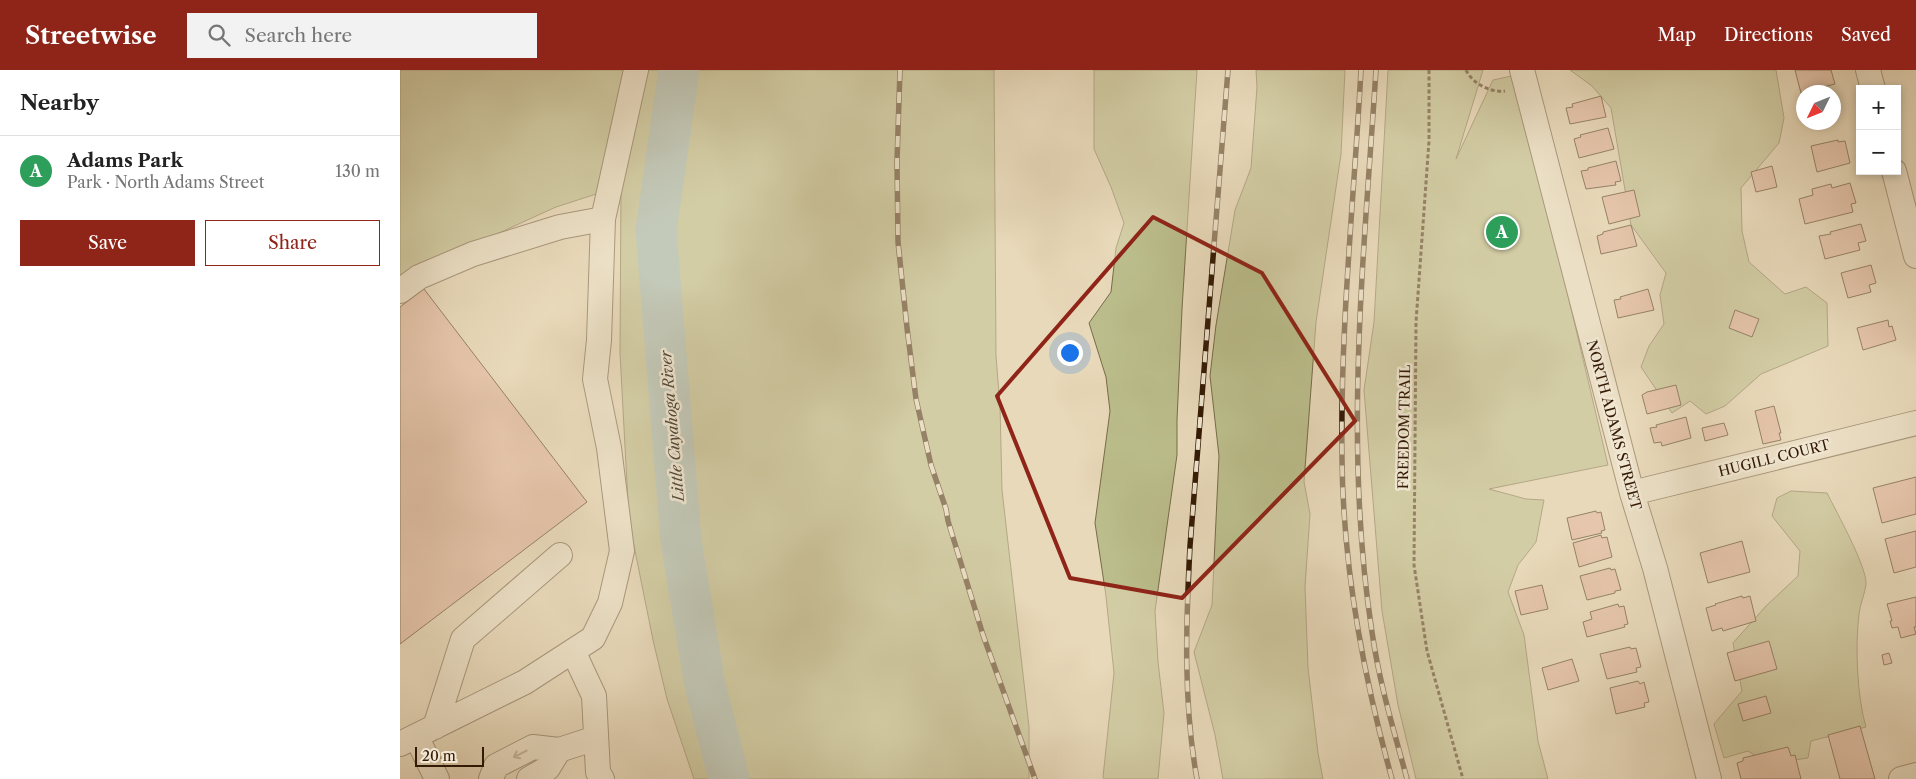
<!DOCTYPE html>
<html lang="en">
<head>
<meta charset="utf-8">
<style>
  :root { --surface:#fff; --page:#f2f2f2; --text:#222; --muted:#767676; --line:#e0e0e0; --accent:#8f2418 }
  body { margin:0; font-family:"Libre Caslon Text",serif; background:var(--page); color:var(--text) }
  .controls { position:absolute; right:15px; top:15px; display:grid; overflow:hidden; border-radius:0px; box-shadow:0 2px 8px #0003 }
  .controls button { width:45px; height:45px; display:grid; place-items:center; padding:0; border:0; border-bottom:1px solid var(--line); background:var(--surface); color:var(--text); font:25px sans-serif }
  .compass { position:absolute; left:1396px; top:15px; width:45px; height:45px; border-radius:50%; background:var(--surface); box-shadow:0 2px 8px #0003; rotate:227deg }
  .scale { position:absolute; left:15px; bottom:12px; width:69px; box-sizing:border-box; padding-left:5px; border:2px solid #331a04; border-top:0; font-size:14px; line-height:18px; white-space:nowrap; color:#331a04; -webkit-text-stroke:4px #f0e6d2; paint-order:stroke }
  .you { position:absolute; left:669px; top:282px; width:18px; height:18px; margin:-12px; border:4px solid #fff; border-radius:50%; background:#1a73e8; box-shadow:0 0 0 8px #1a73e833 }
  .badge { display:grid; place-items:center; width:32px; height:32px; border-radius:50%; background:var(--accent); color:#fff; font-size:16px; font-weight:700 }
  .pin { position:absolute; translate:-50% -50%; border:2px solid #fff; box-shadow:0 1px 5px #0006 }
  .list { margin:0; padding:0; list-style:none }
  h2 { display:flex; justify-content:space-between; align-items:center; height:65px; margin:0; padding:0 20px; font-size:21px }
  h2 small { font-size:16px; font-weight:400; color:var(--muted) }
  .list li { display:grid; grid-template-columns:32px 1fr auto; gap:15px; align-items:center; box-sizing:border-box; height:70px; padding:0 20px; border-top:1px solid var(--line) }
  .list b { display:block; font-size:19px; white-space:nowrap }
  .list p { margin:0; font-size:16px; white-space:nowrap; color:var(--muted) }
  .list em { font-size:16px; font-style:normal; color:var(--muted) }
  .actions { display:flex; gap:10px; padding:15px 20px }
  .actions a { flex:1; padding:11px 0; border:1px solid var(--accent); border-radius:0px; text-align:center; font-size:18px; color:var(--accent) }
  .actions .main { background:var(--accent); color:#fff }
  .icon { flex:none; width:28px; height:28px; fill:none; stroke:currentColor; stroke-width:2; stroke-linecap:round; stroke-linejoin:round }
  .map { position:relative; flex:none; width:1516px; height:709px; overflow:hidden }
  header { display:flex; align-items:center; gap:30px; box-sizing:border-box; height:70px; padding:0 25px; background:var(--accent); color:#fff }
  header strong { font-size:24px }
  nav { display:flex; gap:28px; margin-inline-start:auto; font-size:18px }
  .search { width:350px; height:45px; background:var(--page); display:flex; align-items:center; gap:12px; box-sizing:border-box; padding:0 18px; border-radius:0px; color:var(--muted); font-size:19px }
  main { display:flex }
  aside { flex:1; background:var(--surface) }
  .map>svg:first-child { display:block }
  .green { fill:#bbbe8c; stroke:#776c48 }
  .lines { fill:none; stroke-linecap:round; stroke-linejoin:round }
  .river { stroke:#99b9b8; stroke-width:41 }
  .building { fill:#e5b09c; stroke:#331a04 }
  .minor-casing { stroke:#604a32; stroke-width:26 }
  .path { stroke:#331a04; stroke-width:3; stroke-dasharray:4 2.5; stroke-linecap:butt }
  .minor { stroke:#f0e6d2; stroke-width:24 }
  .rail-casing { stroke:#331a04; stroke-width:5.5 }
  .rail { stroke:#f0e6d2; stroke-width:4; stroke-dasharray:11; stroke-linecap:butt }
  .oneway { stroke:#9b8a75 }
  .marked { fill:none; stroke:#8f2418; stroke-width:4; stroke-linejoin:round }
  .labels { text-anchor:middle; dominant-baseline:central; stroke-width:5; stroke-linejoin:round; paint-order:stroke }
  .street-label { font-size:14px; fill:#331a04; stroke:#f0e6d2 }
  .water-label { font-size:15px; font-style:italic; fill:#524a3a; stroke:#f0e6d2 }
</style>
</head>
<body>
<header>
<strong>Streetwise</strong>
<div class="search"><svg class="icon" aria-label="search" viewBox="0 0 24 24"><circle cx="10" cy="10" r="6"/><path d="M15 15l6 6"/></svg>Search here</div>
<nav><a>Map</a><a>Directions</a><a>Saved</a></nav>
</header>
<main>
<aside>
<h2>Nearby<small></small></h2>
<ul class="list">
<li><span class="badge" style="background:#2e9e5b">A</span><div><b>Adams Park</b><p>Park · North Adams Street</p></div><em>130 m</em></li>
</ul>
<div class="actions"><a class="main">Save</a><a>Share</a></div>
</aside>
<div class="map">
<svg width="1516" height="709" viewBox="0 0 1516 709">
  <rect width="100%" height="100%" fill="#e8d9ba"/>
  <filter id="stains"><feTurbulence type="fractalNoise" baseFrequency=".004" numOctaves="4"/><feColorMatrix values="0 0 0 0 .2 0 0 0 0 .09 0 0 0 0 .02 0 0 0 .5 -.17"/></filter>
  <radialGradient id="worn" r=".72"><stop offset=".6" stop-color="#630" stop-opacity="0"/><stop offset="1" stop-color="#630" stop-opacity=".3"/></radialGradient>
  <path class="green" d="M0 0H594L596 286 600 336 602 420 629 657V709H294L267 629 253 570 229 451 220 283 221 116 156 137 0 208Z
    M694 0H797L782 239 777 350V385L755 541 758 592 764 643 758 709H704L703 707 714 603 706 526 695 453 710 341 706 307 689 253 711 222 716 178 724 153 711 117 694 79Z
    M856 0H945L941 84 916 252 904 412 910 444 905 517 908 598 918 683 923 709H823L815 665 794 582 812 535 819 386 810 306 816 255 835 140 851 98 857 17Z
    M988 0H1083L1056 89 1093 10 1116 5 1208 395 1089 419 1126 429 1144 430 1136 472 1118 495 1108 522 1124 565 1138 671 1148 709H1016L998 635 982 541 964 320 974 252Z
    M1170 0H1376L1384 48 1379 73 1341 118 1342 161 1349 192 1385 224 1406 217 1427 233 1428 276 1361 304 1325 336 1306 344 1290 331 1272 343 1241 297 1249 276 1264 254 1260 225 1266 203 1231 155 1211 38 1192 16Z
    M1391 421 1427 423C1436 441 1467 497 1466 514 1465 524 1460 534 1459 544 1455 576 1457 627 1466 657L1411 671 1408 688 1368 694 1348 681 1324 688 1314 654 1342 621 1333 573 1366 536 1398 506 1400 481 1372 446 1377 428Z"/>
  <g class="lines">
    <path class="river" d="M279 0 256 160 281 471 305 615 329 709"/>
  </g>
  <path class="building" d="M1395 0H1431L1435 14 1401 23Z
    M1201 26 1206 47 1170 54 1166 38 1173 37 1172 34Z
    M1208 58 1214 79 1179 88 1174 69 1181 67 1180 65Z
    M1438 70V72L1445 71 1450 93 1417 102 1411 76Z
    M1216 91 1221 111 1215 112 1216 115 1186 119 1181 101 1188 100V98Z
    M1372 96 1377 117 1356 122 1351 102Z
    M1450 113 1456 133 1451 134 1453 142 1405 154 1399 129 1413 125 1412 119 1431 114 1432 118Z
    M1234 120 1240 146 1209 154 1202 127Z
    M1461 154 1466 171 1458 173 1460 180 1425 189 1419 166 1431 164 1430 162Z
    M1231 155 1237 176 1201 184 1197 166 1203 164V162Z
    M1471 195 1476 213 1469 215 1471 222 1448 228 1441 203Z
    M24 219 187 432 0 574V237Z
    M1248 219 1254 240 1218 248 1214 230 1221 229 1220 227Z
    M1335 240 1359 249 1352 267 1329 258Z
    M1488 250 1489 257 1492 256 1496 270 1463 280 1457 258Z
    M1276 315 1281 335 1247 344 1242 325 1247 322Z
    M1374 336 1381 363H1379L1381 370 1363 374 1355 341Z
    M1286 347 1291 368 1262 376 1261 372 1254 373 1250 358 1257 357 1256 355Z
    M1324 353 1328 365 1305 371 1302 358Z
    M1516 407V444L1482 453 1473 418Z
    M1196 441 1197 443 1201 442 1205 460 1201 461 1202 463 1172 470 1167 448Z
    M1516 461V497L1494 503 1485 469Z
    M1201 465 1202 468 1207 467 1212 487 1179 497 1173 473Z
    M1342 471 1350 502 1308 513 1300 483Z
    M1210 498 1211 500 1215 499 1221 520 1215 521V523L1187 530 1180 506Z
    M1142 515 1148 539 1121 545 1115 521Z
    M1342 526 1343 528 1350 526 1356 551 1323 561 1322 558 1312 561 1306 538 1316 535 1315 534Z
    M1516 527V557H1514L1516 564 1501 568 1498 557 1492 558 1490 551H1492L1487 534Z
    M1218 534 1219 537 1224 536 1228 554 1224 555 1225 557 1187 567 1183 552 1192 549 1190 542Z
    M1369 571 1377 599 1335 611 1327 583Z
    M1230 577 1231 579 1236 578 1241 597 1236 598 1237 602 1207 609 1200 584Z
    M1489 583 1492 593 1484 595 1482 585Z
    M1172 589 1179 611 1148 620 1142 598Z
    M1238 611 1240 614 1244 612 1249 632 1244 633 1245 637 1216 644 1210 618Z
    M1366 626 1371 643 1343 651 1338 634Z
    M1460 656 1475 709H1440L1428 665Z
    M1388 677 1391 686 1395 685 1401 709H1341L1337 693 1343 691V688Z"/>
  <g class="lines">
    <defs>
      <path id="minor" d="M1122 0 1232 423 1255 498 1309 709
        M1468 0 1473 19
        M1494 101 1516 186
        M0 221 19 207 73 184 160 157 203 149
        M1232 423 1516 353
        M173 581 194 626 198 702 202 709
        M35 657 63 569 160 485
        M16 666 37 709
        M0 674 125 612 193 568 210 533 222 481 209 378 195 309 199 270 203 149 236 0
        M91 709 96 696 133 677 159 680 196 668
        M129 709 148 698 159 680
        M1501 709 1516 705"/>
    </defs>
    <use href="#minor" class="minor-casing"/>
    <path class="path" d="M1029 0V71L1016 252 1014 495 1027 581 1063 709
      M1066 0C1072 13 1090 23 1105 21"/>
    <use href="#minor" class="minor"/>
    <defs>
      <path id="rail" d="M500 0 497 91 498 172 507 258 516 329 531 395 546 439 548 451 583 565 635 709
        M961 0C954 129 940 259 942 389 943 497 963 605 992 709
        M976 0C964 187 943 375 972 562 979 612 994 661 1007 709
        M797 709C783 632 786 553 790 476L828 0"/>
    </defs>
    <use href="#rail" class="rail-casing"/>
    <use href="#rail" class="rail"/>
  </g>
  <defs><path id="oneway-shaft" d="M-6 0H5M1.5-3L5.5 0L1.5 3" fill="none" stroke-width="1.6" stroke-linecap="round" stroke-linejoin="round" transform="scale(1.25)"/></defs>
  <use class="oneway" href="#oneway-shaft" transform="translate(120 684) rotate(153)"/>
  <path d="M0 0H1516V709H0ZM753 147 862 203 955 351 782 528 670 508 597 326Z" fill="#e8d9ba" fill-opacity=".55" fill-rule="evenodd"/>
  <path class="marked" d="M753 147 862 203 955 351 782 528 670 508 597 326Z"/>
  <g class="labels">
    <g class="street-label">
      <text transform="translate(1214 355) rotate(75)">NORTH ADAMS STREET</text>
      <text transform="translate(1004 357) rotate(-89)">FREEDOM TRAIL</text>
      <text transform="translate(1374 388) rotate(-14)">HUGILL COURT</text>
    </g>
    <g class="water-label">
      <text transform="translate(272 356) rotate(-95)">Little Cuyahoga River</text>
    </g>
  </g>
  <rect width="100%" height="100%" filter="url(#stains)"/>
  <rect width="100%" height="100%" fill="url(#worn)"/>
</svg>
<div class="controls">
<button>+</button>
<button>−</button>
</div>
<svg class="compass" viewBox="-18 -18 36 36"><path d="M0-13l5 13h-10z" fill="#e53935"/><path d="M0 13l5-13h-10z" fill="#767676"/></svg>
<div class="scale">20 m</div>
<div class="you"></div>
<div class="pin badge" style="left:1102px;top:162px;background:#2e9e5b">A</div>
</div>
</main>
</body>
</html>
